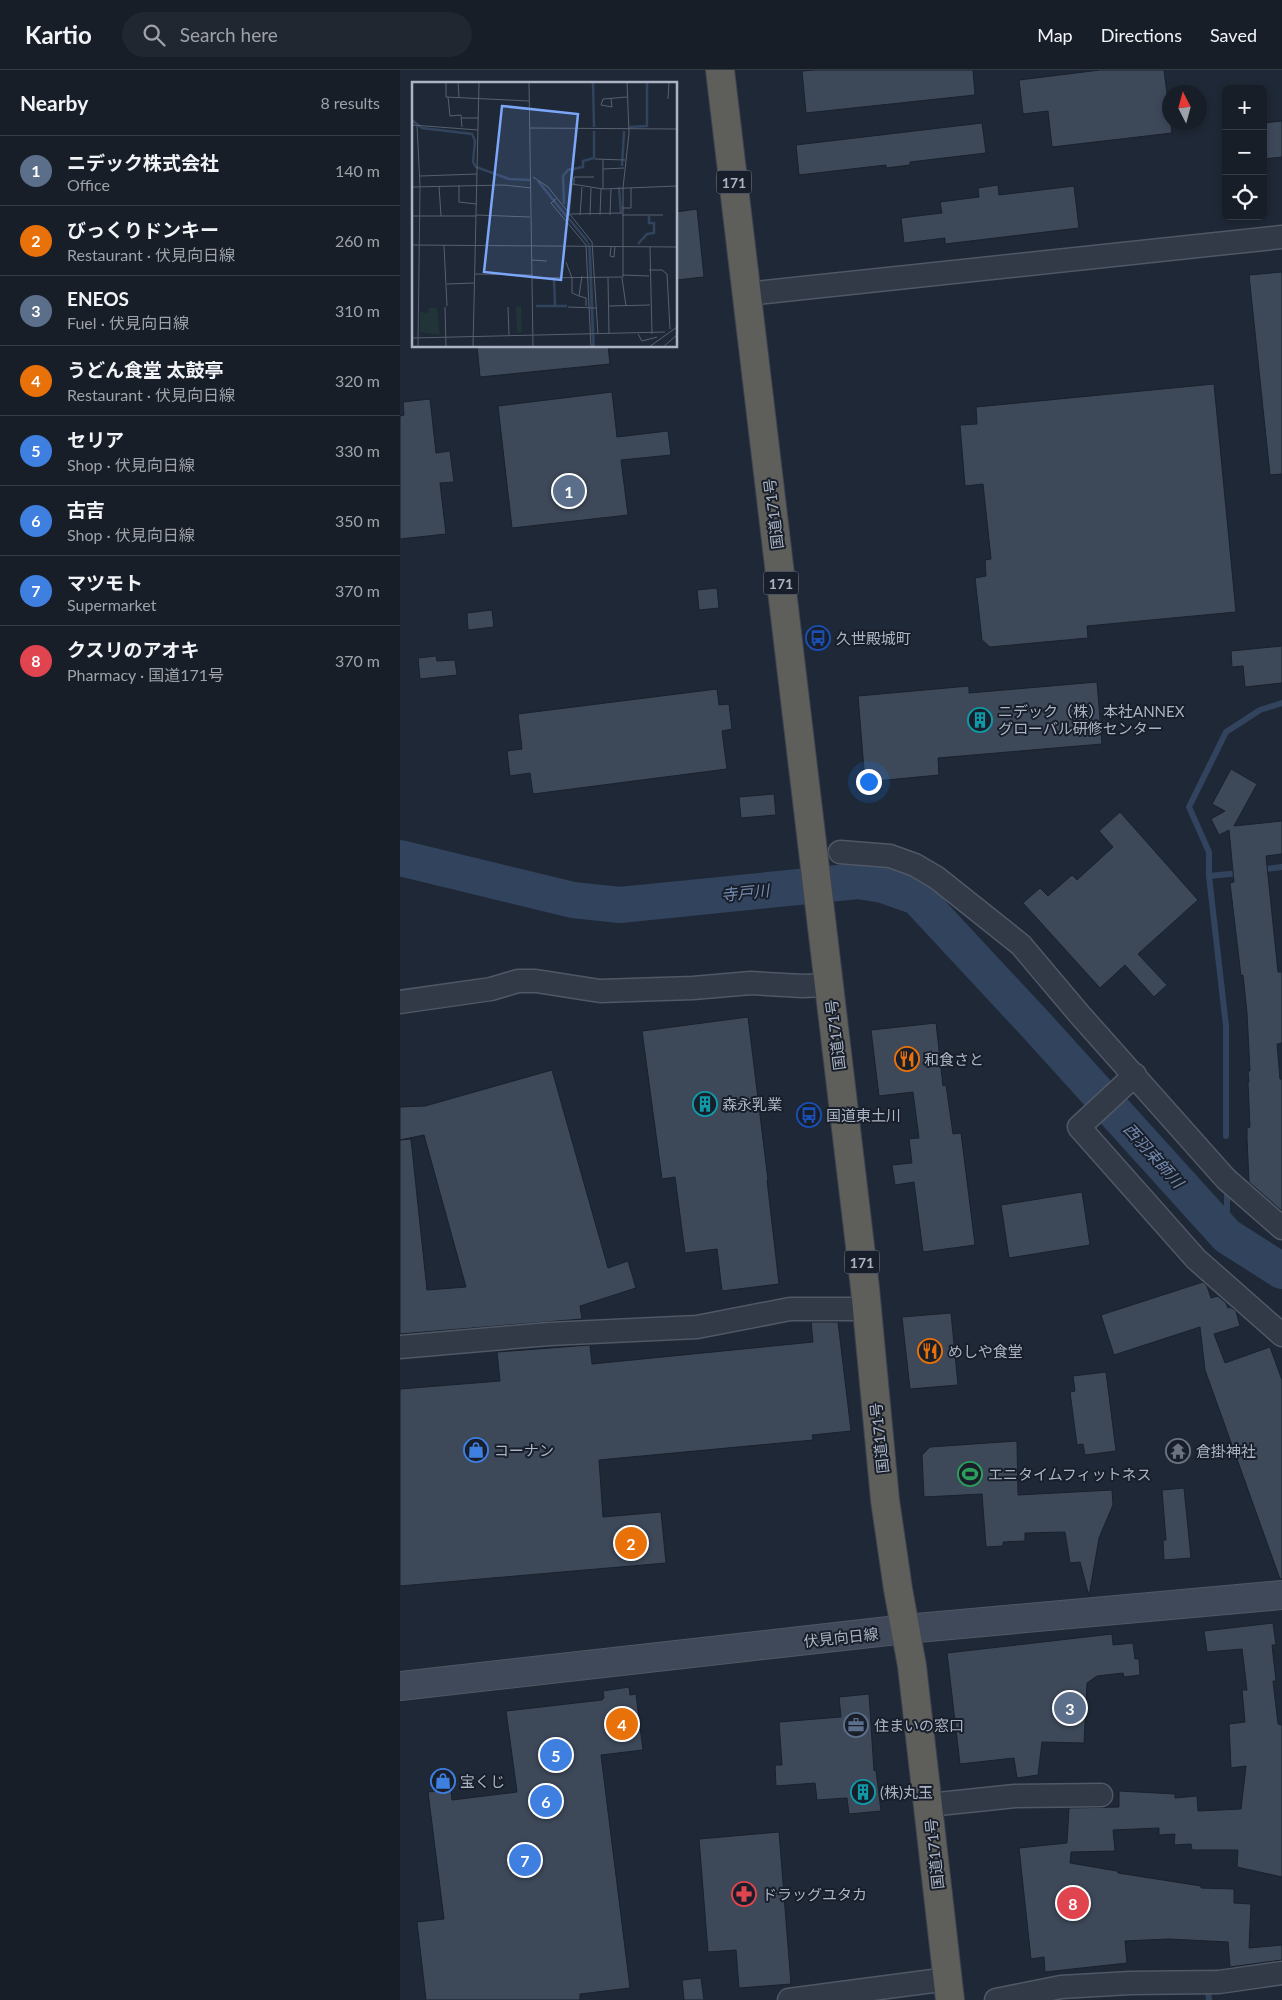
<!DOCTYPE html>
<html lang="en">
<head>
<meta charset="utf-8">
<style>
  :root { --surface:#171e28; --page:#202730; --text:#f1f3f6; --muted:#9ea2a8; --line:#363c45; --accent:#7ca7f9 }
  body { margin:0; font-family:Lato,"Noto Sans JP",sans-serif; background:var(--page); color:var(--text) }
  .controls { position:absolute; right:15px; top:15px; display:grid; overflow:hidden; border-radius:8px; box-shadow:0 2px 8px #0003 }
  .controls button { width:45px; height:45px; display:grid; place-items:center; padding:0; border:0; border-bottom:1px solid var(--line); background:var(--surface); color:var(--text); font:25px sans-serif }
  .compass { position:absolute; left:762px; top:15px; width:45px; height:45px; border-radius:50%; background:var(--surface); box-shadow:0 2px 8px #0003; rotate:354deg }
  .you { position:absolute; left:468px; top:711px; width:18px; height:18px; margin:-12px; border:4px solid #fff; border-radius:50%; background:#1a73e8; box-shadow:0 0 0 8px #1a73e833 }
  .badge { display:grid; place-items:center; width:32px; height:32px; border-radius:50%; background:var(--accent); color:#fff; font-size:16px; font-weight:700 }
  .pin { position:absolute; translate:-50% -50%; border:2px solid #fff; box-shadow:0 1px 5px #0006 }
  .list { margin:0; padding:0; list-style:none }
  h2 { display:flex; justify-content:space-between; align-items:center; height:65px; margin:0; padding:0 20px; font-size:21px }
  h2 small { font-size:16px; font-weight:400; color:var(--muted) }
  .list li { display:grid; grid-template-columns:32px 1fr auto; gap:15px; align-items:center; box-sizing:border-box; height:70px; padding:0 20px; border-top:1px solid var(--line) }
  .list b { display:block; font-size:19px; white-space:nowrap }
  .list p { margin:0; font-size:16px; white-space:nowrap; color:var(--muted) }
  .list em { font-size:16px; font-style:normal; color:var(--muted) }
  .icon { flex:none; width:28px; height:28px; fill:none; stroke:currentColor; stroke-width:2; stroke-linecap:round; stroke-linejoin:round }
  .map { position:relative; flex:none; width:882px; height:1930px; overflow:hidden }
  header { display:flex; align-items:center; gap:30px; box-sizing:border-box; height:70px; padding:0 25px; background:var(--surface); border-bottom:1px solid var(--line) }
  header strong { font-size:24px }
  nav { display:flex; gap:28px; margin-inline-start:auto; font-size:18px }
  .search { width:350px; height:45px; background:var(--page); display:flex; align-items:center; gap:12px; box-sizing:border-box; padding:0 18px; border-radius:28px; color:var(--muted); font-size:19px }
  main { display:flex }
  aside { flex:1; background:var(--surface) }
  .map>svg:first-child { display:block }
  .water { fill:#32435e }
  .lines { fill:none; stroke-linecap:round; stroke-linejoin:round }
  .stream { stroke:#32435e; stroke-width:6 }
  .river { stroke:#32435e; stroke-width:36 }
  .building { fill:#3d4859; stroke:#1a212d }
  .minor-casing { stroke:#505765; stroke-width:25 }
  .secondary-casing { stroke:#505765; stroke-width:30 }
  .trunk-casing { stroke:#3d4451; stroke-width:30 }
  .minor { stroke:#323a47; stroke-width:22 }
  .secondary { stroke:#40495a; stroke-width:28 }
  .trunk { stroke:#5e5e5b; stroke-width:28 }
  .labels { text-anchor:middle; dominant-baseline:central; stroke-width:4; stroke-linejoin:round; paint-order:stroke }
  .shield { fill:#181f2b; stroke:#808796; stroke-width:1 }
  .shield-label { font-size:14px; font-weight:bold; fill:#acb4c4 }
  .street-label { font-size:15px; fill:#acb4c4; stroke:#181f2b }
  .poi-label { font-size:15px; fill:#acb4c4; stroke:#181f2b; text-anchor:start }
  .water-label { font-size:16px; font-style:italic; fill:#748aad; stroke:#181f2b }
  .inset-river { fill:none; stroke:#32435e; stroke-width:2.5 }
  .inset-road { fill:none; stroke:#57606f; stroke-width:1 }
  .view { fill:#7ca7f9; fill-opacity:0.15; stroke:#7ca7f9; stroke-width:2.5 }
  .inset-edge { fill:none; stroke:#acb4c4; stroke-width:2.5 }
</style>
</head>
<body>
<header>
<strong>Kartio</strong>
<div class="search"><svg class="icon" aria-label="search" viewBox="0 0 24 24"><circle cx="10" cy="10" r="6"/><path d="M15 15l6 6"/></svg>Search here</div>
<nav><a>Map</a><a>Directions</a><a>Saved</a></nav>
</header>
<main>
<aside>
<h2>Nearby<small>8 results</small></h2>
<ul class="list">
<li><span class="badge" style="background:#5c6f8a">1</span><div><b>ニデック株式会社</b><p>Office</p></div><em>140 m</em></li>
<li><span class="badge" style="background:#e8710a">2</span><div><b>びっくりドンキー</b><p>Restaurant · 伏見向日線</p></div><em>260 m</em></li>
<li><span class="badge" style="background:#5c6f8a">3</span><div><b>ENEOS</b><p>Fuel · 伏見向日線</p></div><em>310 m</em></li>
<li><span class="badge" style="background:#e8710a">4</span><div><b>うどん食堂 太鼓亭</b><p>Restaurant · 伏見向日線</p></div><em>320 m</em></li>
<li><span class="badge" style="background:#3f7fe0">5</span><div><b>セリア</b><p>Shop · 伏見向日線</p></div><em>330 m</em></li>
<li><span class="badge" style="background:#3f7fe0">6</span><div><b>古吉</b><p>Shop · 伏見向日線</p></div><em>350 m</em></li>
<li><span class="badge" style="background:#3f7fe0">7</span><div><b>マツモト</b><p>Supermarket</p></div><em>370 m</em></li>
<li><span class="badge" style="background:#e0444e">8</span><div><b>クスリのアオキ</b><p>Pharmacy · 国道171号</p></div><em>370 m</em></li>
</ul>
</aside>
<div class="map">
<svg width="882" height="1930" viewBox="0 0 882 1930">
  <rect width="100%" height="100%" fill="#1f2836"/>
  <path class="water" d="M862 1184 882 1189V1206L876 1201 852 1192Z"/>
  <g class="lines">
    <path class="stream" d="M859 800 882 797
      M809 806 840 803
      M826 1066V956L809 806V782L789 737 826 662 860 640 882 633
      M827 1166V1125
      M808 1920 809 1930"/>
    <path class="river" d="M0 788 173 830 220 835 458 811 483 815 517 827 637 956 827 1166 882 1201"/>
  </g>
  <path class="building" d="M415 0H573L575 25 406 43 402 1Z
    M700 0H764L772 63 652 77 648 41 623 44 619 10Z
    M882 51V87L863 89V53Z
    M582 53 586 83 510 92V95L486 98V95L399 105 396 75Z
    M598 115 599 125 674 116 679 158 545 174V168L504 173 501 148 542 143 540 132 579 127 578 118Z
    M297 139 304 207 276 210V142Z
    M882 202V404L870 405 849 205Z
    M77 276H208L210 294 80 307Z
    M814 314 836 542 687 556 688 568 590 577 582 570 575 508 586 506 585 490 591 489 583 414 565 416 560 355 577 354 576 337Z
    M212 322 217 367 268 361 271 385 221 390 228 445 112 458 98 336Z
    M30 329 36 383 50 381 54 412 40 413 46 464 0 469V346L4 345 3 332Z
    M317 518 319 538 299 540 297 520Z
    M92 540 94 557 68 560 67 543Z
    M882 576V613L845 617 843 596 832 597 831 581Z
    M36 586 37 591 55 590 57 605 20 609 18 588Z
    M697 612 702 674 538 688 539 705 465 712 458 626 569 616V623Z
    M317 619 319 635 329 634 332 659 322 661 327 699 133 724 130 703 110 706 107 681 122 679 118 644Z
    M831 699 857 714 834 756 882 751V784L866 786 878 902H882V973L877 974 880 1009H882V1141L849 1112 847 1069V1058L850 1057 848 1012H849L848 1001H850L847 943 843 905 841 906 830 813 834 812 829 760 819 765 811 749 825 741 812 734Z
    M374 724 376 745 341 748 339 727Z
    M720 742 798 830 738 884 767 915 754 927 725 895 700 918 623 833 640 818 648 826 672 805 677 810 713 777 699 761Z
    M348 947 368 1110H367L379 1214 322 1221 317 1179 285 1183 275 1107 262 1109 242 961Z
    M536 953 543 1016 546 1015 553 1064 561 1063 575 1175 523 1182 514 1112 495 1115 492 1095 512 1093 509 1069 519 1068 513 1022 479 1026 471 960Z
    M152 1000 208 1198 228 1191 236 1218 180 1236 182 1249 0 1264V1070L11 1069 27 1220 66 1217 24 1065 0 1070V1037L25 1036Z
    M682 1122 690 1175 609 1188 601 1135Z
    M803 1212 807 1216 811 1228 818 1226 826 1233 828 1238 830 1237 836 1241 840 1256 814 1264 825 1293 870 1277 882 1310V1509H880L805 1300 800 1257 714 1285 701 1245Z
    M551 1243 558 1315 510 1319 502 1247Z
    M411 1252H438L451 1361 412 1365 413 1370 199 1390 203 1447 261 1442 266 1493 0 1516V1319L100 1311 97 1282 190 1275 192 1294 413 1272Z
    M706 1302 716 1381 685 1385 683 1374 677 1375 670 1322 675 1321 673 1306Z
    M617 1371 618 1425 712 1420 713 1435 699 1468 689 1526 680 1492 670 1493 665 1462 625 1463V1471L603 1472V1476L586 1477 582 1424 524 1427 522 1385 530 1377Z
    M784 1418 791 1488 764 1490 763 1470H766L762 1420Z
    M873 1553 876 1575H872L876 1611H873L878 1654 882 1655V1807L837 1797 838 1780H792L791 1774 774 1775 775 1764 759 1765V1758L713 1760 715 1781 671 1782 670 1793 717 1801 718 1803 801 1816V1818L834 1819V1833L851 1834 849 1878 882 1875V1890L830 1897 828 1872 769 1869 725 1871 727 1893 645 1902 644 1887 631 1889 619 1778 667 1773 669 1738 719 1737V1721L775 1724V1728L797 1726 798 1741 841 1739 846 1696 831 1698 829 1654 845 1652 842 1620H847L842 1579 807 1582 804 1561Z
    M712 1564 713 1575 733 1573 735 1589H739L740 1605 724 1607 723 1603 697 1606 687 1613 684 1673 642 1672 638 1705 617 1708 614 1688 560 1694 547 1583Z
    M229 1617 230 1625 236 1624 243 1680 201 1685 230 1918 180 1924V1930H26L17 1852 44 1849 28 1722 51 1719 52 1730 117 1722 106 1641 202 1630 204 1628 203 1621Z
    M469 1624 474 1701 476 1700 481 1741 449 1744 447 1728 417 1730 415 1713 376 1716 375 1695H382L379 1652 441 1647 439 1627Z
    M379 1762 391 1914 339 1918 336 1880 308 1882 299 1769Z
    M301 1908 304 1930H284L282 1910Z"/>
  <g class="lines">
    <defs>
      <path id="minor" d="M347 224 882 167
        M440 782 490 786 515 795 537 808 621 875 680 945 826 1109 882 1158
        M0 932 91 919 118 911H136L200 921 293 918 351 913 402 916 430 915
        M735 1005 679 1057 796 1189 882 1265
        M0 1277 149 1264 297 1257 390 1239H466
        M529 1735 615 1726 701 1725
        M389 1930 548 1909
        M596 1930 661 1917 730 1913 819 1912 882 1903"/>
      <path id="secondary" d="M0 1616 506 1559 882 1525"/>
      <path id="trunk" d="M320 0 465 1218 485 1430 498 1519 512 1596 550 1930"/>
    </defs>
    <use href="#minor" class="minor-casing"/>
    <use href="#secondary" class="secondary-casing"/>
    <use href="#trunk" class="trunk-casing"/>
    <use href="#minor" class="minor"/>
    <use href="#secondary" class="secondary"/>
    <use href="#trunk" class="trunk"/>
  </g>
  <defs>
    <symbol id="bus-ring" viewBox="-11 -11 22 22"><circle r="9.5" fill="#181f2b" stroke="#1a4fb4" stroke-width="1.5"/><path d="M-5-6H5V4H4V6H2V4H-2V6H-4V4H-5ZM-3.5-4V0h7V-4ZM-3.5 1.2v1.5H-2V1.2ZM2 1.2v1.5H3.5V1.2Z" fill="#1a4fb4"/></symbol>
    <symbol id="building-ring" viewBox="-11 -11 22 22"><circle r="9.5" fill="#181f2b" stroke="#0f9aa8" stroke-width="1.5"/><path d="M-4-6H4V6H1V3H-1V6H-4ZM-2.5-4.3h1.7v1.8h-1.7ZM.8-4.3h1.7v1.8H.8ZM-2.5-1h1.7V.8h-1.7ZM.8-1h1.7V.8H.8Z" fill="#0f9aa8"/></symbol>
    <symbol id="restaurant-ring" viewBox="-11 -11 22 22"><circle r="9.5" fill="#181f2b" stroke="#e8710a" stroke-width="1.5"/><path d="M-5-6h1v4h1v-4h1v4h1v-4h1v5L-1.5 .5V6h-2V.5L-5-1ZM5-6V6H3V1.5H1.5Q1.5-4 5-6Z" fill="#e8710a"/></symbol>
    <symbol id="shop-ring" viewBox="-11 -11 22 22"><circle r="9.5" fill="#181f2b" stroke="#3f7fe0" stroke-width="1.5"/><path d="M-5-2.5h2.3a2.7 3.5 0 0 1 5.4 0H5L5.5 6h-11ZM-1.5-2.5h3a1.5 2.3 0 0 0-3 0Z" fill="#3f7fe0"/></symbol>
    <symbol id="temple-ring" viewBox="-11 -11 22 22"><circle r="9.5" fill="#181f2b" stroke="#6b7280" stroke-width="1.5"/><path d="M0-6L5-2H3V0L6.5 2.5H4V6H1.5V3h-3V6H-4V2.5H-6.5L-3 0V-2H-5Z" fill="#6b7280"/></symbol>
    <symbol id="stadium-ring" viewBox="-11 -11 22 22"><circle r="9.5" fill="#181f2b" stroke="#2e9e5b" stroke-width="1.5"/><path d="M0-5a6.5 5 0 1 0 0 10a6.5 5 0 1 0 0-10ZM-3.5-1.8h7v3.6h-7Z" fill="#2e9e5b"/></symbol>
    <symbol id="office-ring" viewBox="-11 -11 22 22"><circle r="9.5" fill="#181f2b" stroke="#5c6f8a" stroke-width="1.5"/><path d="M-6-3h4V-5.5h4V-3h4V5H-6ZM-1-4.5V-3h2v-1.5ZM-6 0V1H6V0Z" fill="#5c6f8a"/></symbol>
    <symbol id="pharmacy-ring" viewBox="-11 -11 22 22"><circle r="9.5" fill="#181f2b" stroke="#e0444e" stroke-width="1.5"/><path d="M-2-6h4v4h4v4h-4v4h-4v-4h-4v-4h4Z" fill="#e0444e"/></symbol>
  </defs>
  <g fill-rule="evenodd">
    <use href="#bus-ring" x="404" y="554" width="28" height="28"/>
    <use href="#building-ring" x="566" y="636" width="28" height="28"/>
    <use href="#restaurant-ring" x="493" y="975" width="28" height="28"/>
    <use href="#building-ring" x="291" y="1020" width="28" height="28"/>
    <use href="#bus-ring" x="395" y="1031" width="28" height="28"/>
    <use href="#restaurant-ring" x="516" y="1267" width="28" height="28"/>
    <use href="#shop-ring" x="62" y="1366" width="28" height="28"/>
    <use href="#temple-ring" x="764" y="1367" width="28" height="28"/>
    <use href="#stadium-ring" x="556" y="1390" width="28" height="28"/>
    <use href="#office-ring" x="442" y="1641" width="28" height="28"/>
    <use href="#shop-ring" x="29" y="1697" width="28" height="28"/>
    <use href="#building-ring" x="449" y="1708" width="28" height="28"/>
    <use href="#pharmacy-ring" x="330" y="1810" width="28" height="28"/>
  </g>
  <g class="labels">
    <g class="shield">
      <rect x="316.5" y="100.5" width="35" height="23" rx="4"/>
      <rect x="363.5" y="501.5" width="35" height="23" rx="4"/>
      <rect x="444.5" y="1180.5" width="35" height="23" rx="4"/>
    </g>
    <g class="shield-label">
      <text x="334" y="112">171</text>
      <text x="381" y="513">171</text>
      <text x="462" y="1192">171</text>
    </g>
    <g class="street-label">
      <text transform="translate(373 444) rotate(-97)">国道171号</text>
      <text transform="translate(435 965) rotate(-97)">国道171号</text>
      <text transform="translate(479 1368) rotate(-96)">国道171号</text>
      <text transform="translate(441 1567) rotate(-6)">伏見向日線</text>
      <text transform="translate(534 1784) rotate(-96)">国道171号</text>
    </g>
    <g class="poi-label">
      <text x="436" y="568">久世殿城町</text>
      <text x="598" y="641">ニデック（株）本社ANNEX<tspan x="598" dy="17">グローバル研修センター</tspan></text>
      <text x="524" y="989">和食さと</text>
      <text x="322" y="1034">森永乳業</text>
      <text x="426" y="1045">国道東土川</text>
      <text x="548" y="1281">めしや食堂</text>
      <text x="94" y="1380">コーナン</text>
      <text x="796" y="1381">倉掛神社</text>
      <text x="588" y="1404">エニタイムフィットネス</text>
      <text x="474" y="1655">住まいの窓口</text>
      <text x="60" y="1711">宝くじ</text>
      <text x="480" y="1722">(株)丸玉</text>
      <text x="362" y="1824">ドラッグユタカ</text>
    </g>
    <g class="water-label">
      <text transform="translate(345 822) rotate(-6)">寺戸川</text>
      <text transform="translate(754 1085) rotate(48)">西羽束師川</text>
    </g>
  </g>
  <g transform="translate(12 12)">
    <rect width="265" height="265" fill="#1f2836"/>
    <path d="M109 224 110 250 105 251 104 225ZM17 226H25L28 253 8 250V230L16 231Z" fill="#213437"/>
    <path d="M153 134H156L161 140 175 157 179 166 183 265H180L176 162Z" fill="#32435e"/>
    <path class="inset-river" d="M181 0 182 45M0 38 10 46 60 52 63 59 61 80 64 85 97 97 118 98M217 45 235 44V0M210 84 212 49M126 99 155 135M207 105 209 131M152 122 151 94 156 88 171 85V79L182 76V49M226 162 235 152 242 151V141H237V134M142 197 143 223M124 224H155"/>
    <path class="inset-road" d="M34 0V15L117 19M46 0 47 15M117 0 121 265M36 15 38 34 49 33 50 45M199 17 200 25 189 23 191 17 215 15M256 17 257 0M50 36H66M0 43 66 48M5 43 8 104 6 265M118 46 265 47M183 77 213 78M191 87 212 86M8 94 65 92M121 95 136 105 180 160 186 252M162 102V95H182M47 103V120L64 122M27 104 29 134M0 105 92 103 119 106M191 107V77M144 117 139 121 174 163 179 265M210 126H219V106M159 132 210 131M64 133 118 135M168 133 170 105M178 133 179 106M188 133 189 107M198 133 199 107M210 133H251M0 134H64M157 134 160 102 191 107 265 104M0 163 265 165M32 163 35 224M199 165 198 174 202 175 203 164M238 165 240 252M120 178 135 179M154 180 160 196V211L167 214M237 188H250L255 192 258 247M63 192 120 193M211 193 237 194M170 194 167 214 174 216V224M121 196 211 195V106L217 51 215 0M196 196 197 252M210 196 214 224M35 202 62 201M197 224 238 223M33 225 34 265M96 225 97 253M156 225 184 226M226 252 230 259 245 255M0 256 253 250M61 265 67 0M237 265 265 245M251 265 265 253"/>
    <path class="view" d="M90 24 166 32 149 198 72 190Z"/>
    <rect width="265" height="265" class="inset-edge"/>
  </g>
</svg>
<div class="controls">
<button>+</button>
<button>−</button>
<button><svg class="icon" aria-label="locate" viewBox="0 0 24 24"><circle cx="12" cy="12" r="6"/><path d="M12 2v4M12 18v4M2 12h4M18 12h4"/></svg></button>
</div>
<svg class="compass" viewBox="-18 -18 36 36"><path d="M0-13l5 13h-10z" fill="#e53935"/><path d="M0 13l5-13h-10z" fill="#9ea2a8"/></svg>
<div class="you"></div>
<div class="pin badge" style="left:169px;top:421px;background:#5c6f8a">1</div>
<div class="pin badge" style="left:231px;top:1473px;background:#e8710a">2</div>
<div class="pin badge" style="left:670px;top:1638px;background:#5c6f8a">3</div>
<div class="pin badge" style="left:222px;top:1654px;background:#e8710a">4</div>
<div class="pin badge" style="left:156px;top:1685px;background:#3f7fe0">5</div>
<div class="pin badge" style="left:146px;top:1731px;background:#3f7fe0">6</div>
<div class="pin badge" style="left:125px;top:1790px;background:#3f7fe0">7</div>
<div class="pin badge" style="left:673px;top:1833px;background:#e0444e">8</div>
</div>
</main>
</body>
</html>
